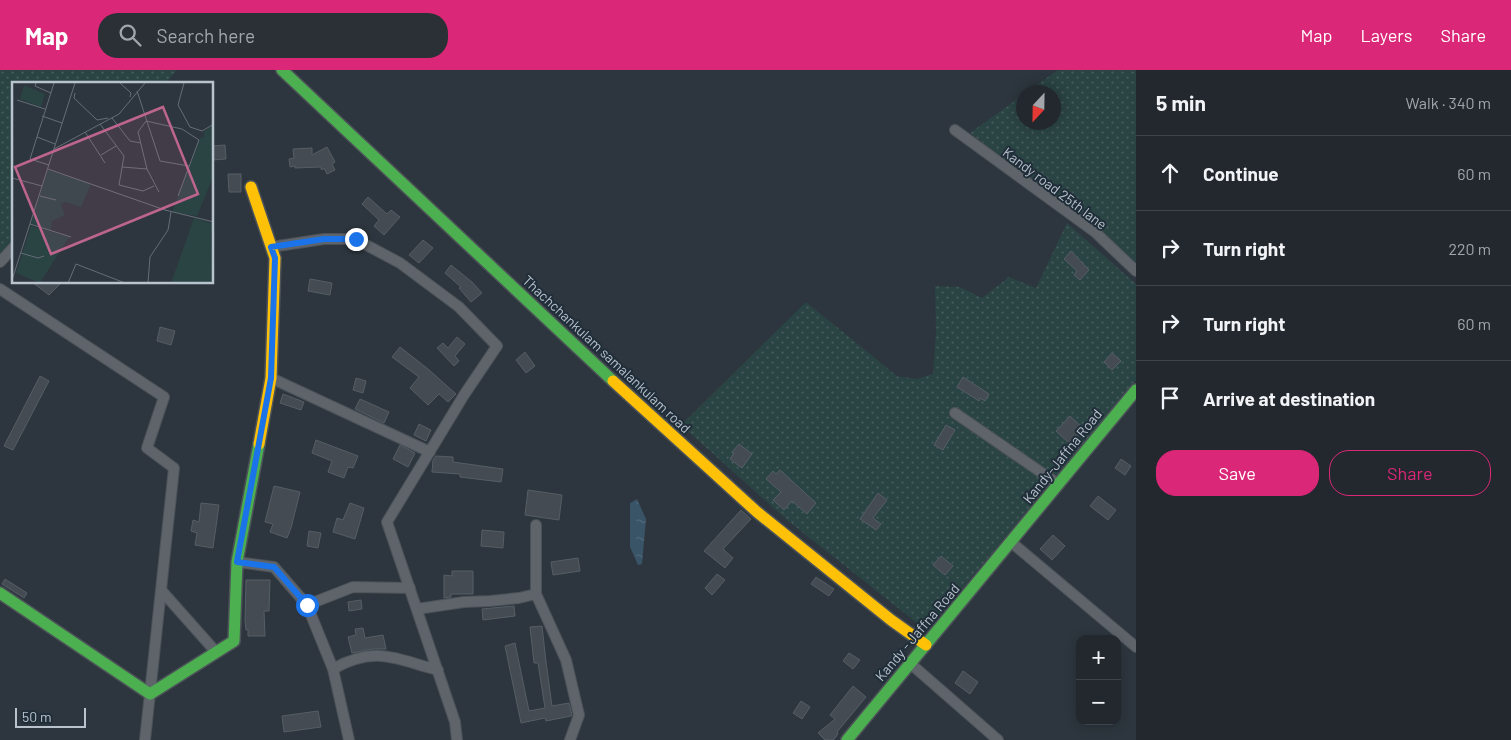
<!DOCTYPE html>
<html lang="en">
<head>
<meta charset="utf-8">
<style>
  :root { --surface:#22282e; --page:#2a3036; --text:#f1f3f6; --muted:#a2a6aa; --line:#3f444a; --accent:#db2777 }
  body { margin:0; font-family:Barlow,sans-serif; background:var(--page); color:var(--text) }
  .controls { position:absolute; right:15px; bottom:15px; display:grid; overflow:hidden; border-radius:10px; box-shadow:0 2px 12px #0003 }
  .controls button { width:45px; height:45px; display:grid; place-items:center; padding:0; border:0; border-bottom:1px solid var(--line); background:var(--surface); color:var(--text); font:25px sans-serif }
  .compass { position:absolute; left:1016px; top:15px; width:45px; height:45px; border-radius:50%; background:var(--surface); box-shadow:0 2px 12px #0003; rotate:202deg }
  .scale { position:absolute; left:15px; bottom:12px; width:71px; box-sizing:border-box; padding-left:5px; border:2px solid #b9c3cd; border-top:0; font-size:14px; line-height:18px; white-space:nowrap; color:#b9c3cd; -webkit-text-stroke:4px #202e39; paint-order:stroke }
  .stop { position:absolute; width:15px; height:15px; margin:-11px; border:4px solid #1a73e8; border-radius:50%; background:#fff }
  .stop.end { background:#1a73e8; border-color:#fff; box-shadow:0 1px 5px #0008 }
  .list { margin:0; padding:0; list-style:none }
  h2 { display:flex; justify-content:space-between; align-items:center; height:65px; margin:0; padding:0 20px; font-size:21px }
  h2 small { font-size:16px; font-weight:400; color:var(--muted) }
  .list li { display:grid; grid-template-columns:32px 1fr auto; gap:15px; align-items:center; box-sizing:border-box; height:75px; padding:0 20px; border-top:1px solid var(--line) }
  .list b { display:block; font-size:19px; white-space:nowrap }
  .list em { font-size:16px; font-style:normal; color:var(--muted) }
  .actions { display:flex; gap:10px; padding:15px 20px }
  .actions a { flex:1; padding:11px 0; border:1px solid var(--accent); border-radius:20px; text-align:center; font-size:18px; color:var(--accent) }
  .actions .main { background:var(--accent); color:#fff }
  .icon { flex:none; width:28px; height:28px; fill:none; stroke:currentColor; stroke-width:2; stroke-linecap:round; stroke-linejoin:round }
  .map { position:relative; flex:none; width:1136px; height:670px; overflow:hidden }
  header { display:flex; align-items:center; gap:30px; box-sizing:border-box; height:70px; padding:0 25px; background:var(--accent); color:#fff }
  header strong { font-size:24px }
  nav { display:flex; gap:28px; margin-inline-start:auto; font-size:18px }
  .search { width:350px; height:45px; background:var(--page); display:flex; align-items:center; gap:12px; box-sizing:border-box; padding:0 18px; border-radius:20px; color:var(--muted); font-size:19px }
  main { display:flex }
  aside { flex:1; background:var(--surface) }
  .map>svg:first-child { display:block }
  .grass { fill:url(#grass-dots) }
  .water { fill:url(#water-ripples) }
  .building { fill:#444b52; stroke:#565e65 }
  .lines { fill:none; stroke-linecap:round; stroke-linejoin:round }
  .street-casing { stroke:#4c5258; stroke-width:12 }
  .fast-casing { stroke:#4c5258; stroke-width:14 }
  .slow-casing { stroke:#4c5258; stroke-width:14 }
  .street { stroke:#5e646a; stroke-width:10 }
  .fast { stroke:#4caf50; stroke-width:11 }
  .slow { stroke:#ffc107; stroke-width:11 }
  .route { stroke:#1a73e8; stroke-width:6 }
  .labels { text-anchor:middle; dominant-baseline:central; stroke-width:4; stroke-linejoin:round; paint-order:stroke }
  .street-label { font-size:14px; fill:#b9c3cd; stroke:#202e39 }
  .inset-road { fill:none; stroke:#656e77; stroke-width:1 }
  .view { fill:#be658e; fill-opacity:0.15; stroke:#be658e; stroke-width:2.5 }
  .inset-edge { fill:none; stroke:#b9c3cd; stroke-width:2.5 }
</style>
</head>
<body>
<header>
<strong>Map</strong>
<div class="search"><svg class="icon" aria-label="search" viewBox="0 0 24 24"><circle cx="10" cy="10" r="6"/><path d="M15 15l6 6"/></svg>Search here</div>
<nav><a>Map</a><a>Layers</a><a>Share</a></nav>
</header>
<main>
<div class="map">
<svg width="1136" height="670" viewBox="0 0 1136 670">
  <defs>
    <pattern id="grass-dots" width="8" height="8" patternUnits="userSpaceOnUse" patternTransform="scale(1.25)"><rect width="8" height="8" fill="#2a4343"/><path d="M2 2h.1M6 6h.1" fill="none" stroke="#475c5d" stroke-width="1.8" stroke-linecap="round"/></pattern>
    <pattern id="water-ripples" width="26" height="14" patternUnits="userSpaceOnUse" patternTransform="scale(1.25)"><rect width="26" height="14" fill="#395367"/><path d="M2 4q2-2 4 0t4 0M15 11q2-2 4 0t4 0" fill="none" stroke="#546a7c"/></pattern>
  </defs>
  <rect width="100%" height="100%" fill="#2d363e"/>
  <path class="grass" d="M0 0H177L165 14H14V177L0 191Z
    M1058 0H1136V192L1097 159 970 63 1023 25 1024 52H1054V22H1027Z
    M1067 153 1136 214V310L927 561 787 450 681 355 806 232 897 306 917 309 933 304 936 262 935 216 960 217 982 228 1009 207 1036 218Z"/>
  <path class="water" d="M637 429 646 449 642 494 638 495 630 477V433Z"/>
  <path class="building" d="M225 75 226 89 212 90V76Z
    M327 77 335 92 332 94 335 100 327 104 324 98 322 100 320 97 295 98V96L290 97 289 89 294 88 293 79 312 78V85Z
    M228 104H241V122H229Z
    M368 127 387 144 391 140 400 147 384 165 374 156 379 150 362 134Z
    M423 170 433 178 419 193 409 185Z
    M1071 181 1089 200 1080 210 1074 205 1077 201 1064 189Z
    M451 195 472 212 482 223 471 232 459 218 461 217 445 203Z
    M310 209 332 213 330 225 308 221Z
    M32 212H62L49 225Z
    M160 257 175 261 171 275 157 271Z
    M457 267 465 274 455 286 459 291 454 296 437 278 443 273 448 278Z
    M400 277 428 299 456 324 448 332 439 324 428 335 410 318 419 307 392 287Z
    M525 282 535 296 526 303 516 290Z
    M1112 283 1121 291 1112 300 1104 292Z
    M40 306 49 311 13 380 4 376Z
    M963 307 989 324 985 331 980 328 979 331 957 317Z
    M356 308 366 311 363 323 353 320Z
    M283 324 304 332 301 340 280 333Z
    M360 329 389 342 384 353 355 339Z
    M1070 346 1084 359 1070 374 1056 361Z
    M419 354 431 360 426 371 414 365Z
    M946 355 955 360 943 380 934 375Z
    M316 370 358 386 353 398 348 397 344 408 328 402 332 391 312 383Z
    M739 374 752 384 742 398 730 389 734 383 732 382Z
    M400 375 415 383 408 397 393 389Z
    M436 386 453 387V392L503 399 501 412 460 407V404L432 402 433 390Z
    M1121 389 1131 396 1125 405 1115 398Z
    M780 400 816 433 807 444 792 431 784 440 773 430 781 422 766 409 773 401 776 404Z
    M274 416 300 422 291 458 287 468 270 462 273 454 265 452Z
    M528 420 562 425 559 450 525 445Z
    M878 423 887 430 873 448 881 454 876 460 860 449Z
    M1098 426 1116 440 1108 450 1090 436Z
    M201 433 219 435 213 478 195 475 197 463 191 461 193 450 199 452Z
    M350 433 364 438 355 469 333 462 337 448 343 450Z
    M741 440 751 449 723 479 733 488 725 498 704 481Z
    M482 460 504 462 503 478 481 476Z
    M309 461 321 463 318 478 307 476Z
    M1053 465 1065 476 1052 490 1040 479Z
    M941 486 953 496 945 505 933 495Z
    M578 488 580 501 553 505 551 492Z
    M452 501H473V524H451V527L444 528V505L452 506Z
    M717 504 725 510 712 525 705 518Z
    M816 507 834 519 829 526 811 514Z
    M5 509 27 523 24 528 2 514Z
    M246 510H270L269 541H264L265 566H248V559L246 560 245 550Z
    M361 530 362 539 349 541 348 532Z
    M514 536 515 546 483 550 482 539Z
    M542 556 546 592 552 636 569 633 572 645 571 646 546 651 545 648 521 653 505 576 515 573 529 641 545 638 538 593H534L530 557Z
    M363 558 365 568 383 565 386 579H373L352 583 348 567 356 565 355 559Z
    M849 583 860 590 853 599 843 591Z
    M963 601 978 612 970 624 955 613Z
    M853 616 866 627 837 662 838 663 836 667 833 670H825L818 663 835 649 830 645Z
    M801 631 810 637 802 649 793 643Z
    M318 641 321 657 284 662 282 646Z"/>
  <g class="lines">
    <defs>
      <path id="street" d="M955 60 1095 162 1136 201
        M271 177 324 169H355L400 193 459 237 497 276 464 325 387 452 455 652 457 670
        M0 192 14 177
        M0 219 164 327 147 378 174 398 145 670
        M271 308 430 382
        M955 343 1058 414
        M536 455V524L566 590 579 645 570 670
        M1011 472 1136 577
        M237 492 274 497 307 535 333 599 349 670
        M161 520 216 582
        M307 535 353 517 410 518
        M417 539 464 532 490 531 519 528 536 524
        M911 594 998 670
        M333 599C376 575 395 589 438 600"/>
      <path id="fast" d="M282 0 613 311
        M0 523 150 624 234 571 237 492 259 374
        M847 670 1136 320"/>
      <path id="slow" d="M251 117 275 188 271 308 259 374
        M613 311 757 442 891 550 926 575"/>
    </defs>
    <use href="#street" class="street-casing"/>
    <use href="#fast" class="fast-casing"/>
    <use href="#slow" class="slow-casing"/>
    <use href="#street" class="street"/>
    <use href="#fast" class="fast"/>
    <use href="#slow" class="slow"/>
  </g>
  <g class="lines">
    <path class="route" d="M307 535 274 497 237 492 271 308 275 188 271 177 324 169H356"/>
  </g>
  <g class="labels">
    <g class="street-label">
      <text transform="translate(1055 118) rotate(37)">Kandy road 25th lane</text>
      <text transform="translate(607 284) rotate(43)">Thachchankulam samalankulam road</text>
      <text transform="translate(1062 386) rotate(-51)">Kandy-Jaffna Road</text>
      <text transform="translate(917 562) rotate(-50)">Kandy - Jaffna Road</text>
    </g>
  </g>
  <g transform="translate(12 12)">
    <rect width="201" height="201" fill="#2d363e"/>
    <path d="M201 43V95L185 134 160 130 189 55 192 56V50ZM36 88 79 102 69 125 54 120 49 122 53 133 40 139 39 149 19 141ZM182 136 201 142 199 153 201 201H159ZM19 144 57 155 28 201 4 191Z" fill="#2a4343"/>
    <path d="M12 3 33 12 29 25 8 17Z" fill="#2a4343"/>
    <path class="inset-road" d="M24 1 23 4 39 11M108 1 119 11 118 15M172 1 166 23 178 45 190 49 202 42M125 9 148 79 177 84M63 11 62 16 85 38 96 36M5 18 33 27M30 34 50 41M100 36 118 59 129 61M88 42 112 74 107 103 131 109 142 104M73 50 93 81M25 55 43 62M42 67 107 32 133 1M89 73 104 64M37 83 18 77 42 1M110 85 135 87M36 87 153 128 202 140M0 96 30 104M147 110 135 87 126 50 134 39 170 47 187 58 166 114M28 114 44 118M18 142 59 155M9 171 26 176 32 174M0 198 63 1M56 201 64 182 113 201M136 201 138 175 156 148 159 130"/>
    <path class="view" d="M151 25 186 112 39 172 3 85Z"/>
    <rect width="201" height="201" class="inset-edge"/>
  </g>
</svg>
<div class="controls">
<button>+</button>
<button>−</button>
</div>
<svg class="compass" viewBox="-18 -18 36 36"><path d="M0-13l5 13h-10z" fill="#e53935"/><path d="M0 13l5-13h-10z" fill="#a2a6aa"/></svg>
<div class="scale">50 m</div>
<div class="stop" style="left:307px;top:535px"></div>
<div class="stop end" style="left:356px;top:169px"></div>
</div>
<aside>
<h2>5 min<small>Walk · 340 m</small></h2>
<ul class="list">
<li><svg class="icon" aria-label="ahead" viewBox="0 0 24 24"><path d="M12 20V5M6 11l6-6 6 6"/></svg><div><b>Continue</b></div><em>60 m</em></li>
<li><svg class="icon" aria-label="right" viewBox="0 0 24 24"><path d="M7 20v-9h11M14 6l5 5-5 5"/></svg><div><b>Turn right</b></div><em>220 m</em></li>
<li><svg class="icon" aria-label="right" viewBox="0 0 24 24"><path d="M7 20v-9h11M14 6l5 5-5 5"/></svg><div><b>Turn right</b></div><em>60 m</em></li>
<li><svg class="icon" aria-label="arrive" viewBox="0 0 24 24"><path d="M6 21V4h12l-3 4 3 4H6"/></svg><div><b>Arrive at destination</b></div></li>
</ul>
<div class="actions"><a class="main">Save</a><a>Share</a></div>
</aside>
</main>
</body>
</html>
